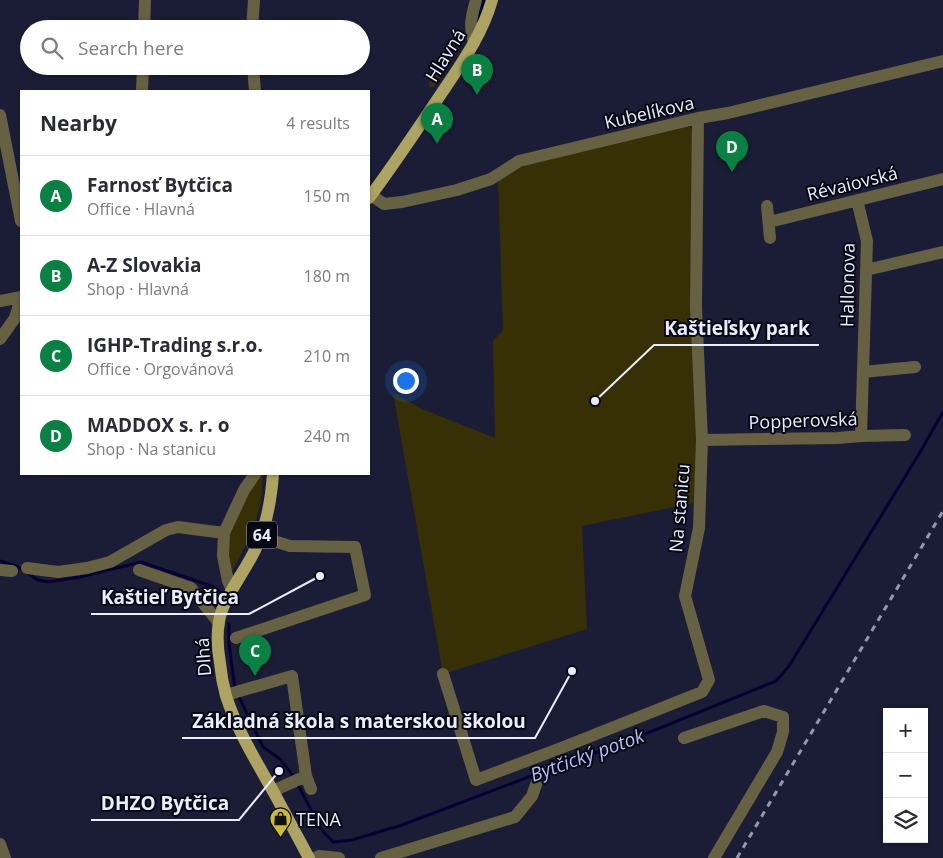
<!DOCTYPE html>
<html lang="en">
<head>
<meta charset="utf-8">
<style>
  :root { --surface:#fff; --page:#f7f7f7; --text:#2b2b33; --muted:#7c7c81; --line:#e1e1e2; --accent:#0b8043 }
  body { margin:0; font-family:"Open Sans",sans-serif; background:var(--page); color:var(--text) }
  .controls { position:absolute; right:15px; bottom:15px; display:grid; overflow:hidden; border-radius:0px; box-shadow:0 1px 4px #0004 }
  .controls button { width:45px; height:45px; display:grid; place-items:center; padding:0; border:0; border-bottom:1px solid var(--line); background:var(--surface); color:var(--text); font:25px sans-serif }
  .you { position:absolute; left:405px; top:380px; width:18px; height:18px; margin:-12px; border:4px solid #fff; border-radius:50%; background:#1a73e8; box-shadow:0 0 0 8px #1a73e833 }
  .badge { display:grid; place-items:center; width:32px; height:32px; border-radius:50%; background:var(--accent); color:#fff; font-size:16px; font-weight:700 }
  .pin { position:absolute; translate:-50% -41px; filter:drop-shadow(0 1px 2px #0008) }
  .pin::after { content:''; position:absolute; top:26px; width:18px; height:15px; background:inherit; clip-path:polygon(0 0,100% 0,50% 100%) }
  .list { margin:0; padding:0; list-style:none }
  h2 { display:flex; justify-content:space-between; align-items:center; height:65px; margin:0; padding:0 20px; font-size:21px }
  h2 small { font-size:16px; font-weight:400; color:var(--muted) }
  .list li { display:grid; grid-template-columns:32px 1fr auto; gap:15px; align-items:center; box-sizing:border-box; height:80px; padding:0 20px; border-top:1px solid var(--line) }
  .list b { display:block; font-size:19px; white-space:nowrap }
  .list p { margin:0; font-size:16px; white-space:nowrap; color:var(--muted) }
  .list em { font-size:16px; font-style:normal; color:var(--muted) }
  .icon { flex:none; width:28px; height:28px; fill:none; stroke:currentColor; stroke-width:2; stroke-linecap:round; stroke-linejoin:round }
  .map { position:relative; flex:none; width:943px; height:858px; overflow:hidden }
  .search { position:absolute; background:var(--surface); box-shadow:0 1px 4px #0004; left:20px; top:20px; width:350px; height:55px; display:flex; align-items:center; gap:12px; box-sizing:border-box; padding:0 18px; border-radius:28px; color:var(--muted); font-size:19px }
  .panel { position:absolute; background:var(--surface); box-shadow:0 1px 4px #0004; left:20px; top:90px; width:350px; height:385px; border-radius:0px }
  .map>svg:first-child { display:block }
  .green { fill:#373006 }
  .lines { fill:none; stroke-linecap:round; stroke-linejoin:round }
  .stream { stroke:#080035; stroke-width:3 }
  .street { stroke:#666143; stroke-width:12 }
  .primary { stroke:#ada363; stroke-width:12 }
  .rail { stroke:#9598ac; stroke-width:3; stroke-dasharray:6 6; stroke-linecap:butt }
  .labels { text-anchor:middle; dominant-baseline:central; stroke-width:4; stroke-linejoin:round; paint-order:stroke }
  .shield { fill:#070813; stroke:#a6a8b8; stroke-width:1 }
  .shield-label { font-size:16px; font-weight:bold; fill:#eaedfe }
  .street-label { font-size:18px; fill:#eaedfe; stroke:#070813 }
  .poi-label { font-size:18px; fill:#eaedfe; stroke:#070813; text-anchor:start }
  .water-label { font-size:19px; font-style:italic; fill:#b5bef5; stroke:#070813 }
  .leader { fill:none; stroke:#eaedfe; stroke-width:2 }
  .callout-dot { fill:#eaedfe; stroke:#070813; stroke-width:2 }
  .callout-label { font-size:19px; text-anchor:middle; font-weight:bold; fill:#eaedfe; stroke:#070813; stroke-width:4; stroke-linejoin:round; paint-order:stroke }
</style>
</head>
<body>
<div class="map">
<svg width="943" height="858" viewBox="0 0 943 858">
  <rect width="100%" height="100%" fill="#1a1d35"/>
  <path class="green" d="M455 45 458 46 459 49 434 87H430L429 85 431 76 434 75 448 54 447 50Z
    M686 124 693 130 697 440 694 503 582 526 587 629 443 674 393 393 422 409 495 438 493 341 503 330 498 179 515 167Z
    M261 474H263L261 502 252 533 230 575 226 541 238 507Z"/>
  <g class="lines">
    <path class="stream" d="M477 21 484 0
      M0 561 16 566 38 580 48 582 80 577 141 562 211 586 219 591
      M229 624V643L235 690
      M238 695 263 747 280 759 294 777
      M297 783 321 829 333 842 352 840 402 825 539 773 623 743 776 681 789 666 919 454 943 412"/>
    <path class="street" d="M144 29 145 0
      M252 29 254 0
      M474 43C469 25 471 18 476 0
      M253 66 255 91
      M142 91 143 66
      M0 115 21 221
      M371 195 384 204 402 202 457 190 491 179 519 161 698 118 728 113 943 61
      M857 200 867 241 861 436
      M767 206 770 238
      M769 222 943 179
      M866 270 943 252
      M0 301 21 297
      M0 339 15 318 21 298
      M863 372 915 367
      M702 440 838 438 861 436 905 435
      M27 568 58 572 87 568 110 562 166 530 178 527 224 533
      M0 570 12 571
      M139 570 191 588 219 623
      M232 590 228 581 223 556 224 533 244 490 255 474
      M236 638 365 595 355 547 290 546 261 537
      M443 674 476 780 561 748 702 692 709 680 685 596 699 528 702 440 696 307 698 118
      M226 695 292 676 306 776 311 789
      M684 738 764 711 783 717V732L777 752 714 858
      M273 791 306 776
      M0 844 5 858
      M315 858 319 856 339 858
      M381 858 515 817 532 796 537 782"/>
    <path class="primary" d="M369 198C395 163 419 127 443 91 462 63 483 33 492 0
      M273 474C271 501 267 526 255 550 245 571 230 589 222 610 216 627 217 646 220 663 221 674 223 685 226 696 237 730 256 761 273 791 285 813 297 836 309 858"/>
    <path class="rail" d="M737 858 943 511"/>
  </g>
  <defs>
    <symbol id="shop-pin" viewBox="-11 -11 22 30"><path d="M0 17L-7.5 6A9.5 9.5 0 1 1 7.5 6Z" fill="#ccb938" stroke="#070813"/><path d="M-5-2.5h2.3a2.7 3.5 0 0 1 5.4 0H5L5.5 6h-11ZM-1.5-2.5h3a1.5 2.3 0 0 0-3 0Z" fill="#111"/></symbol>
  </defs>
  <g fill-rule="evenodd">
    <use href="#shop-pin" x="268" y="806" width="25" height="34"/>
  </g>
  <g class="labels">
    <rect class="shield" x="247" y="521.5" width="30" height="27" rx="4"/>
    <g class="shield-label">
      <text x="262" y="535">64</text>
    </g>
    <g class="street-label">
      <text transform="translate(445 55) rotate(-58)">Hlavná</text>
      <text transform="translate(649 112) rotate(-13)">Kubelíkova</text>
      <text transform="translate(852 183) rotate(-14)">Révaiovská</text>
      <text transform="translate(847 285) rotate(-89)">Hallonova</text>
      <text transform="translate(803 420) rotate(-2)">Popperovská</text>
      <text transform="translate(679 508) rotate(-85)">Na stanicu</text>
      <text transform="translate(203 657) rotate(-94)">Dlhá</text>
    </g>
    <g class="poi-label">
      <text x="296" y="819">TENA</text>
    </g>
    <g class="water-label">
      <text transform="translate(587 755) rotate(-20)">Bytčický potok</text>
    </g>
  </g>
  <path class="leader" d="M595 401L654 345H819M320 576L249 614H91M572 671L535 738H182M279 771L239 820H91"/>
  <g class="callout-dot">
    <circle cx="595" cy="401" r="5"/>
    <circle cx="320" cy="576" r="5"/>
    <circle cx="572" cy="671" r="5"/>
    <circle cx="279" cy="771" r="5"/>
  </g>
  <g class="callout-label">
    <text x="737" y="335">Kaštieľsky park</text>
    <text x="170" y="604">Kaštieľ Bytčica</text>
    <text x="359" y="728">Základná škola s materskou školou</text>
    <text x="165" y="810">DHZO Bytčica</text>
  </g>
</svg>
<div class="controls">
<button>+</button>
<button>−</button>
<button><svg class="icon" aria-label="layers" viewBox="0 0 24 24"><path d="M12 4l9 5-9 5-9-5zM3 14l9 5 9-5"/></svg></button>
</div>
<div class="you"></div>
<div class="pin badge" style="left:437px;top:144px">A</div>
<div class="pin badge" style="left:477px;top:95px">B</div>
<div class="pin badge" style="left:255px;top:676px">C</div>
<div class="pin badge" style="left:732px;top:172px">D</div>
<div class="search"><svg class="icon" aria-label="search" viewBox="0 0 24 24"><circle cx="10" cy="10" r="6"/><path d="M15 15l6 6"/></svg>Search here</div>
<section class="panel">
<h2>Nearby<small>4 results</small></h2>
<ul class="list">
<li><span class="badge">A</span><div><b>Farnosť Bytčica</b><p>Office · Hlavná</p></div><em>150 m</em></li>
<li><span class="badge">B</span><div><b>A-Z Slovakia</b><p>Shop · Hlavná</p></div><em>180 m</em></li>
<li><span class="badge">C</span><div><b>IGHP-Trading s.r.o.</b><p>Office · Orgovánová</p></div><em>210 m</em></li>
<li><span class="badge">D</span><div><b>MADDOX s. r. o</b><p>Shop · Na stanicu</p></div><em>240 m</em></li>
</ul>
</section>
</div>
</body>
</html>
